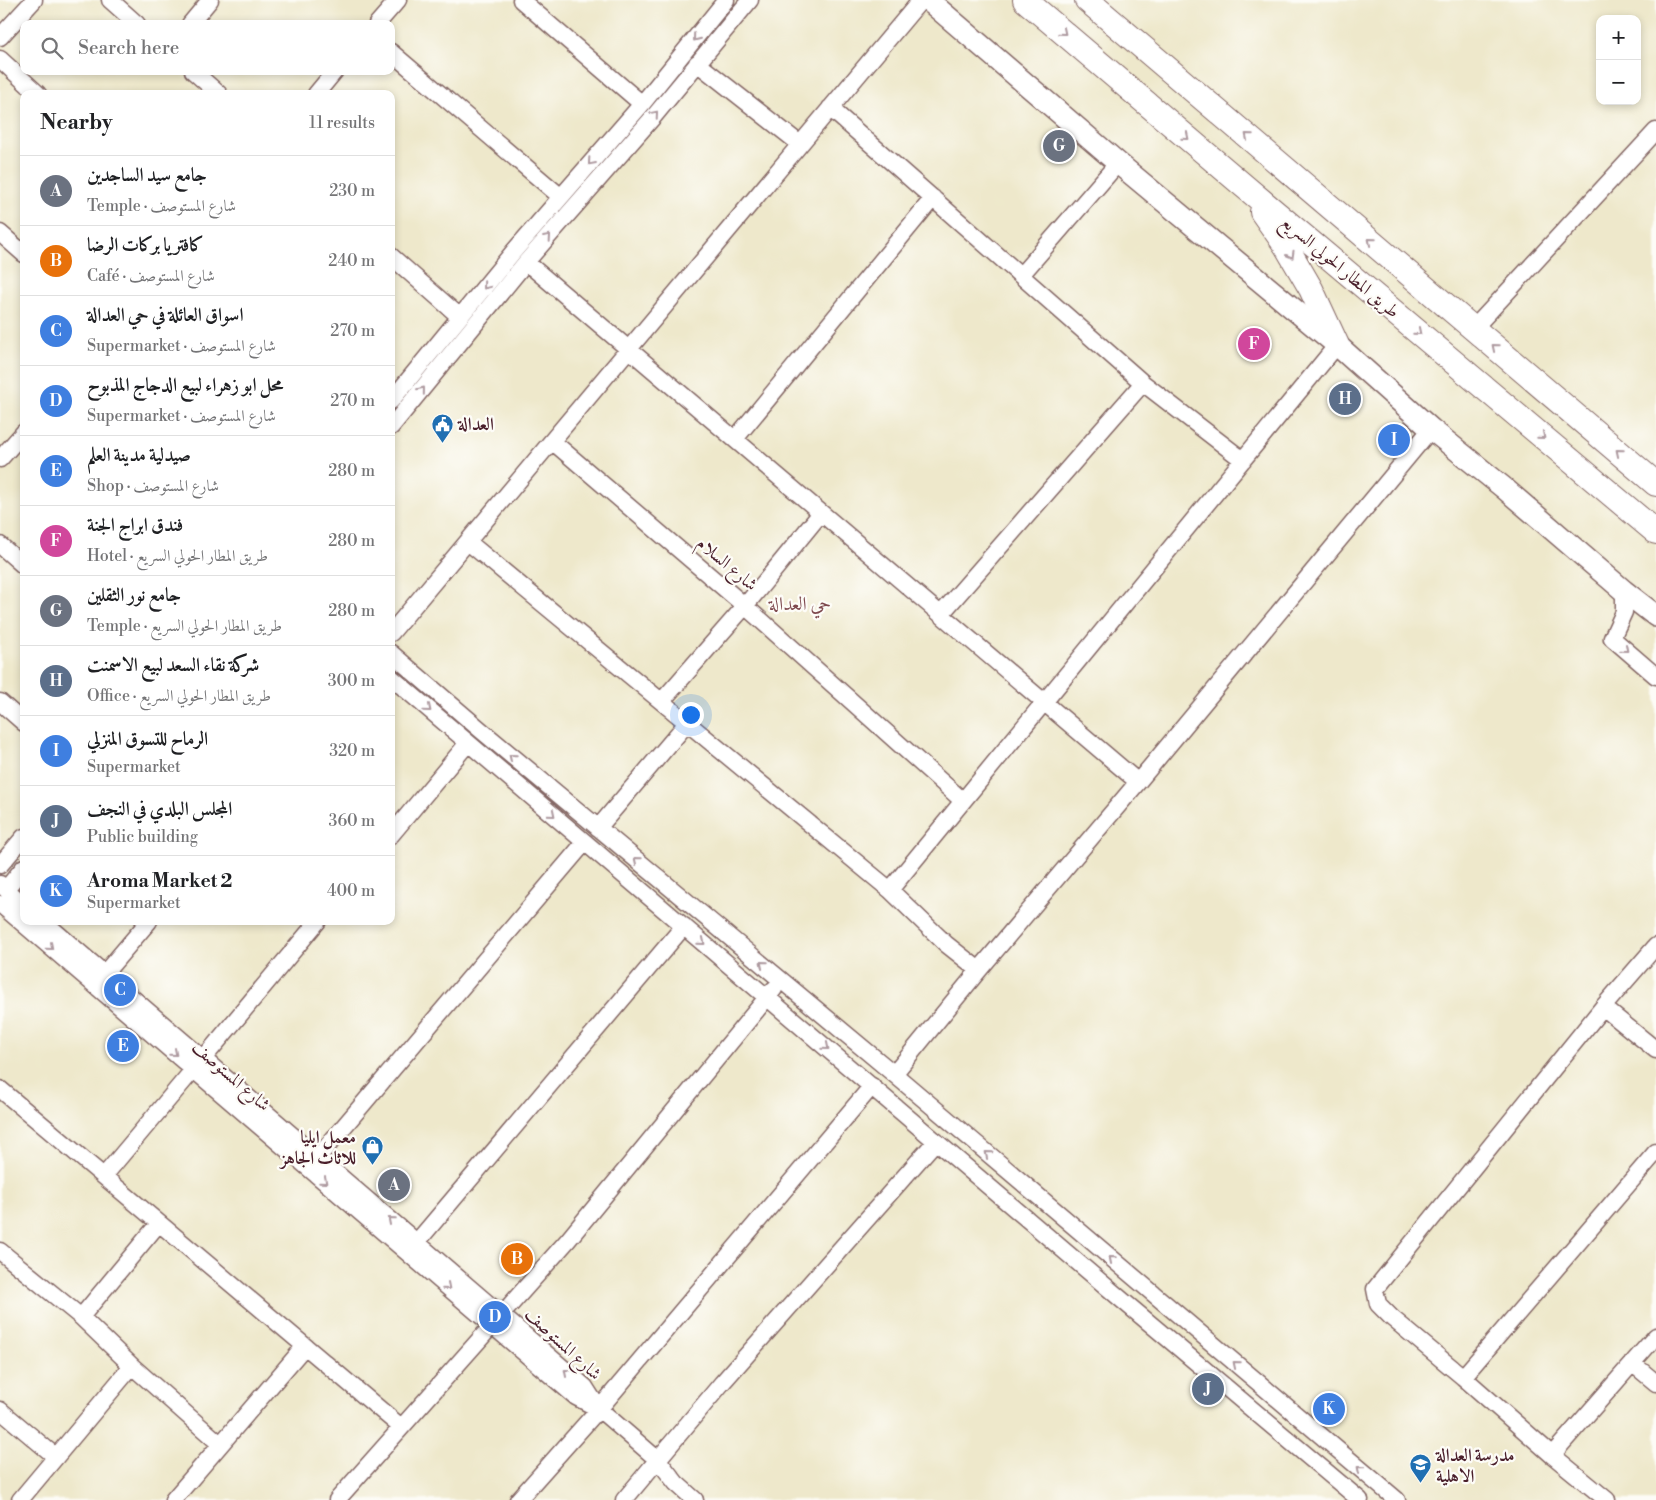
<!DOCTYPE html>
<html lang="en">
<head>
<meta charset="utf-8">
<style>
  :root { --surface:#fff; --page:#f6f6f6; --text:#202124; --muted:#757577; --line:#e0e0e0; --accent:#1a73e8 }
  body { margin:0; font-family:"Libre Bodoni",Amiri,serif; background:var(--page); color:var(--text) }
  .controls { position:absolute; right:15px; top:15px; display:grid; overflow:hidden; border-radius:10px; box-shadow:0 2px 8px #0003 }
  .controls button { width:45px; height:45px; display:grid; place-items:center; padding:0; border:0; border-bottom:1px solid var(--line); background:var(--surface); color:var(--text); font:25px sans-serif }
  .you { position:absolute; left:690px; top:714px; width:18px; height:18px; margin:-12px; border:4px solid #fff; border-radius:50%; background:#1a73e8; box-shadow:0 0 0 8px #1a73e833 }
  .badge { display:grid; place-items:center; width:32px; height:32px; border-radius:50%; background:var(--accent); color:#fff; font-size:16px; font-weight:700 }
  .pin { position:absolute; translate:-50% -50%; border:2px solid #fff; box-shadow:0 1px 5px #0006 }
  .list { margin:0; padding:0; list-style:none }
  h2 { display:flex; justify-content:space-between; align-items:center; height:65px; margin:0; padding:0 20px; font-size:21px }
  h2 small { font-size:16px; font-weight:400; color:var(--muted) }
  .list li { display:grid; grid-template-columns:32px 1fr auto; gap:15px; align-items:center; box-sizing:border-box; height:70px; padding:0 20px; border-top:1px solid var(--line) }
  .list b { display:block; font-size:19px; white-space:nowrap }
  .list p { margin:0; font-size:16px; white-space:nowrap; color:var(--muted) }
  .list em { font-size:16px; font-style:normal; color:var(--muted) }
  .icon { flex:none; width:28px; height:28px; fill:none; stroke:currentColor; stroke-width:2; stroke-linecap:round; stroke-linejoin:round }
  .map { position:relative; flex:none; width:1656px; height:1500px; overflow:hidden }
  .search { position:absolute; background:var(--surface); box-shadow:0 2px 8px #0003; left:20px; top:20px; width:375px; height:55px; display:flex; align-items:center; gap:12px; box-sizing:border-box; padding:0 18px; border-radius:10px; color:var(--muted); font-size:19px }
  .panel { position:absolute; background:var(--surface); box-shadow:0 2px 8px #0003; left:20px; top:90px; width:375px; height:835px; border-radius:10px }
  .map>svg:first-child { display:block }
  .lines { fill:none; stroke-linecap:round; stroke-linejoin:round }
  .minor-casing { stroke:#836563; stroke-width:19 }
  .major-casing { stroke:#836563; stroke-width:24 }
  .highway-casing { stroke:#836563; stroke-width:26 }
  .minor { stroke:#fff; stroke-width:16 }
  .major { stroke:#fff; stroke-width:21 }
  .highway { stroke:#fff; stroke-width:24 }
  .oneway { stroke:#ae9aa0 }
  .labels { text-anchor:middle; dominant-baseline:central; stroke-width:4.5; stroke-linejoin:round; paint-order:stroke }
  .street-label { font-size:18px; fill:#4a1f2b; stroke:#fdfcf7 }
  .poi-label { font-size:18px; font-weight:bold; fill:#4a1f2b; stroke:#fdfcf7; text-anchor:start }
  .neighbourhood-label { font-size:19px; fill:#7e494e; stroke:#fdfcf7 }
</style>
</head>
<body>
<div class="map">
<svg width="1656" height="1500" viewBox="0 0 1656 1500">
  <rect width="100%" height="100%" fill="#fdfcf7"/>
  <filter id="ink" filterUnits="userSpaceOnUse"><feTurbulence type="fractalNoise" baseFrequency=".02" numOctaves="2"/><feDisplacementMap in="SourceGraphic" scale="10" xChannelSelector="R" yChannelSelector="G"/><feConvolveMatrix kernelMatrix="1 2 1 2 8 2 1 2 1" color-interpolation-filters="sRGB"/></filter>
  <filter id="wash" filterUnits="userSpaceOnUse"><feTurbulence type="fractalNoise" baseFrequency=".0096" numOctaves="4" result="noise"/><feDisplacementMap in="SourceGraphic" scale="20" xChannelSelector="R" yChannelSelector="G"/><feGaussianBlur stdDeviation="1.12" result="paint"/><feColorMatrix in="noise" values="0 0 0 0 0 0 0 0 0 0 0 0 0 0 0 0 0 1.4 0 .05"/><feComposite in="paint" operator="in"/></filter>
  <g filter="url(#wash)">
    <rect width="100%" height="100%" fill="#eee8cb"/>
  </g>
  <g filter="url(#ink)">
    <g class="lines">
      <defs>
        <path id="minor" d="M110 0 137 24
          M521 0 642 104
          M190 24 210 0
          M377 24 398 0
          M0 37 34 0
          M391 52 561 197
          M0 59 38 94
          M697 63 800 144
          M193 71 219 94
          M316 94 335 71
          M830 108 1143 383 1243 460
          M0 233 24 254
          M391 256 460 317
          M526 262 1138 782
          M1021 275 1118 163
          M1474 328 1656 131
          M391 401 514 251 642 104 726 0
          M391 427 526 262 655 115 750 0
          M735 439 933 198
          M552 441 745 606 963 801
          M0 459 24 432
          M468 542 890 890 946 944 979 970
          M0 545 24 566
          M1624 591V612L1612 638 1656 676
          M941 614 1143 383
          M391 633 921 0
          M391 653 482 731 894 1074 1397 1500
          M391 677 1122 1300 1360 1500
          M662 701 745 606 821 513
          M0 702 24 723
          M598 828 688 722
          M391 835 468 743
          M0 865 24 837
          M0 884 24 905
          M6 889 24 867
          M890 890 1337 345
          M0 904 576 1397 599 1409 658 1460 676 1483 695 1500
          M43 921 585 1387 599 1409
          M104 974 149 921
          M1603 1007 1656 1050
          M203 1059 318 921
          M894 1074 979 970 1138 782 1431 429
          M0 1089 401 1427
          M318 1157 585 842
          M104 1176 193 1070
          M417 1242 684 926
          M0 1251 81 1317 132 1366
          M81 1317 159 1223
          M1632 1363 1656 1383
          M1463 1377 1656 1152
          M0 1410 56 1457
          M1552 1455 1656 1336
          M20 1500 132 1366 220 1444
          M173 1500 305 1346
          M337 1500 568 1240 774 989
          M518 1500 599 1409 872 1086
          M624 1500 722 1383 936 1141
          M1607 1500 1552 1455 1463 1377 1392 1318 1378 1304 1375 1289 1603 1007 1656 946"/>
        <path id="major" d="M928 0 1118 163 1337 345 1431 429 1504 488 1624 591 1656 616"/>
        <path id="highway" d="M1025 0 1244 186 1656 532
          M1087 0 1656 484
          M1262 212 1286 246 1311 289 1337 345"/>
      </defs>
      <use href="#minor" class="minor-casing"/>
      <use href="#major" class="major-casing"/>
      <use href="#highway" class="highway-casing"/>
      <use href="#minor" class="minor"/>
      <use href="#major" class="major"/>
      <use href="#highway" class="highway"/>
    </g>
    <defs><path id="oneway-chevron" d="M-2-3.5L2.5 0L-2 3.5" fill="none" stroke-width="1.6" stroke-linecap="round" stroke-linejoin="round" transform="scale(1.25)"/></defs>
    <g class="oneway">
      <use href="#oneway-chevron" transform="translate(1063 32) rotate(40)"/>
      <use href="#oneway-chevron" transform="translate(696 38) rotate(129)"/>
      <use href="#oneway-chevron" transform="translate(655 114) rotate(-50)"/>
      <use href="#oneway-chevron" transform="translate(1248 136) rotate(-140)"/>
      <use href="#oneway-chevron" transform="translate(1186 137) rotate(40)"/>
      <use href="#oneway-chevron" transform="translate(591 162) rotate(131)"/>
      <use href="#oneway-chevron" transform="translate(548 237) rotate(-49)"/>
      <use href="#oneway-chevron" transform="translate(1371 241) rotate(-140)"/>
      <use href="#oneway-chevron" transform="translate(1291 255) rotate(60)"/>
      <use href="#oneway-chevron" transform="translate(486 286) rotate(129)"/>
      <use href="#oneway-chevron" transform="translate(1418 332) rotate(40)"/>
      <use href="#oneway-chevron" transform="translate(1495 347) rotate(-140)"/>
      <use href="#oneway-chevron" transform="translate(422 390) rotate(-51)"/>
      <use href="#oneway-chevron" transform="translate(1542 436) rotate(40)"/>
      <use href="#oneway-chevron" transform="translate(1619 452) rotate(-140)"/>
      <use href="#oneway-chevron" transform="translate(1625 649) rotate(41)"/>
      <use href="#oneway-chevron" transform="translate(428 709) rotate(40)"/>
      <use href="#oneway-chevron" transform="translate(512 757) rotate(-140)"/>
      <use href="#oneway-chevron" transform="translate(552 814) rotate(40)"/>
      <use href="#oneway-chevron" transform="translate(637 860) rotate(-141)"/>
      <use href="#oneway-chevron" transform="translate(702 942) rotate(40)"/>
      <use href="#oneway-chevron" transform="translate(50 947) rotate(41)"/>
      <use href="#oneway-chevron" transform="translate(763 964) rotate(-140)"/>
      <use href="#oneway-chevron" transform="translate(826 1047) rotate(40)"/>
      <use href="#oneway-chevron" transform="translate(174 1053) rotate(41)"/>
      <use href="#oneway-chevron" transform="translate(988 1154) rotate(-140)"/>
      <use href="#oneway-chevron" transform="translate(324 1181) rotate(41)"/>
      <use href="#oneway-chevron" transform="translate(391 1220) rotate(-139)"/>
      <use href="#oneway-chevron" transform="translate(1112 1259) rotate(-140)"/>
      <use href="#oneway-chevron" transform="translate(447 1287) rotate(41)"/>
      <use href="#oneway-chevron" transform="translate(1236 1364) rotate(-140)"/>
      <use href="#oneway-chevron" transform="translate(567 1372) rotate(-139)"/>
      <use href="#oneway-chevron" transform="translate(1360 1469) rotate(-140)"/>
    </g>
  </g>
  <defs>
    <symbol id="civic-pin" viewBox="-11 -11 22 30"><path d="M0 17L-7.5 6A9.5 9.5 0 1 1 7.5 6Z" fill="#1f6fb2" stroke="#fdfcf7"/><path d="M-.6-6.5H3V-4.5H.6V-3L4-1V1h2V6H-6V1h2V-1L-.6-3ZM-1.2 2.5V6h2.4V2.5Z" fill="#fff"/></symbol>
    <symbol id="shop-pin" viewBox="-11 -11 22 30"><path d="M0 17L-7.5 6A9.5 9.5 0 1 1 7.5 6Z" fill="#1f6fb2" stroke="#fdfcf7"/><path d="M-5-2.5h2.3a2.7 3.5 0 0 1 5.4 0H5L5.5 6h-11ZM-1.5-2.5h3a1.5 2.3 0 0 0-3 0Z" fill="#fff"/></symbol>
    <symbol id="school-pin" viewBox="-11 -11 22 30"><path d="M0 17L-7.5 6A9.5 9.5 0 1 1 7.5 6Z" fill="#1f6fb2" stroke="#fdfcf7"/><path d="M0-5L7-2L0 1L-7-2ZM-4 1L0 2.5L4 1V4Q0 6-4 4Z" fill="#fff"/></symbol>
  </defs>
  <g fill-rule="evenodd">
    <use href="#civic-pin" x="430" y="412" width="25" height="34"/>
    <use href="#shop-pin" x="360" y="1134" width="25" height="34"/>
    <use href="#school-pin" x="1408" y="1452" width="25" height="34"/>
  </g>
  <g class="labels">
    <g class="street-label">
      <text transform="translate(1340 267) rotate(40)">طريق المطار الحولي السريع</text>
      <text transform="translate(727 564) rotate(40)">شارع السلام</text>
      <text transform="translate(231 1076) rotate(41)">شارع المستوصف</text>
      <text transform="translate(563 1344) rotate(43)">شارع المستوصف</text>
    </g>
    <g class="poi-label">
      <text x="458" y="424">العدالة</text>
      <text x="356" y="1137" text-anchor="end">معمل ايليا<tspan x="356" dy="21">للاثاث الجاهز</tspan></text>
      <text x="1436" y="1455">مدرسة العدالة<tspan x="1436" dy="21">الاهلية</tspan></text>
    </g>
    <g class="neighbourhood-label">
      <text x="800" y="604">حي العدالة</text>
    </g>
  </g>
</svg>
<div class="controls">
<button>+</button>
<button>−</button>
</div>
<div class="you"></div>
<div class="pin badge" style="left:394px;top:1185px;background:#6b7280">A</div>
<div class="pin badge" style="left:517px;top:1259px;background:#e8710a">B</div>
<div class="pin badge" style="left:120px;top:990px;background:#3f7fe0">C</div>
<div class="pin badge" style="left:495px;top:1317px;background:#3f7fe0">D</div>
<div class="pin badge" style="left:123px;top:1046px;background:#3f7fe0">E</div>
<div class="pin badge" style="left:1254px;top:344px;background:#d1479c">F</div>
<div class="pin badge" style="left:1059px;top:146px;background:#6b7280">G</div>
<div class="pin badge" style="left:1345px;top:399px;background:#5c6f8a">H</div>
<div class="pin badge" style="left:1394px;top:440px;background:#3f7fe0">I</div>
<div class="pin badge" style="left:1208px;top:1389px;background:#5c6f8a">J</div>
<div class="pin badge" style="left:1329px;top:1409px;background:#3f7fe0">K</div>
<div class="search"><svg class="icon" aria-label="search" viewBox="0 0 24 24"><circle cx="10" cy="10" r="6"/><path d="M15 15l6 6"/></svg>Search here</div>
<section class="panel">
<h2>Nearby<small>11 results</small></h2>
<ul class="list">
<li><span class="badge" style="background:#6b7280">A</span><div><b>جامع سيد الساجدين</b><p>Temple · شارع المستوصف</p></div><em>230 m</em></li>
<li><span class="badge" style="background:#e8710a">B</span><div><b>كافتريا بركات الرضا</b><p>Café · شارع المستوصف</p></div><em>240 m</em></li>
<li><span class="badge" style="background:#3f7fe0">C</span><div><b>اسواق العائلة في حي العدالة</b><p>Supermarket · شارع المستوصف</p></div><em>270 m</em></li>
<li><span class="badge" style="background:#3f7fe0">D</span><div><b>محل ابو زهراء لبيع الدجاج المذبوح</b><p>Supermarket · شارع المستوصف</p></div><em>270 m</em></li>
<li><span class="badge" style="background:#3f7fe0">E</span><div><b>صيدلية مدينة العلم</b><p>Shop · شارع المستوصف</p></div><em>280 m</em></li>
<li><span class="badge" style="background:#d1479c">F</span><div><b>فندق ابراج الجنة</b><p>Hotel · طريق المطار الحولي السريع</p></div><em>280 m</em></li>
<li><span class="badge" style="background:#6b7280">G</span><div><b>جامع نور الثقلين</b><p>Temple · طريق المطار الحولي السريع</p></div><em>280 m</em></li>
<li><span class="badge" style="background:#5c6f8a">H</span><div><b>شركة نقاء السعد لبيع الاسمنت</b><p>Office · طريق المطار الحولي السريع</p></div><em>300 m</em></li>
<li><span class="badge" style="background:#3f7fe0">I</span><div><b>الرماح للتسوق المنزلي</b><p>Supermarket</p></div><em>320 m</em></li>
<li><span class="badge" style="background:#5c6f8a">J</span><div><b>المجلس البلدي في النجف</b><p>Public building</p></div><em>360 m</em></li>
<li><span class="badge" style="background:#3f7fe0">K</span><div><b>Aroma Market 2</b><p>Supermarket</p></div><em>400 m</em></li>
</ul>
</section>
</div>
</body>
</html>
